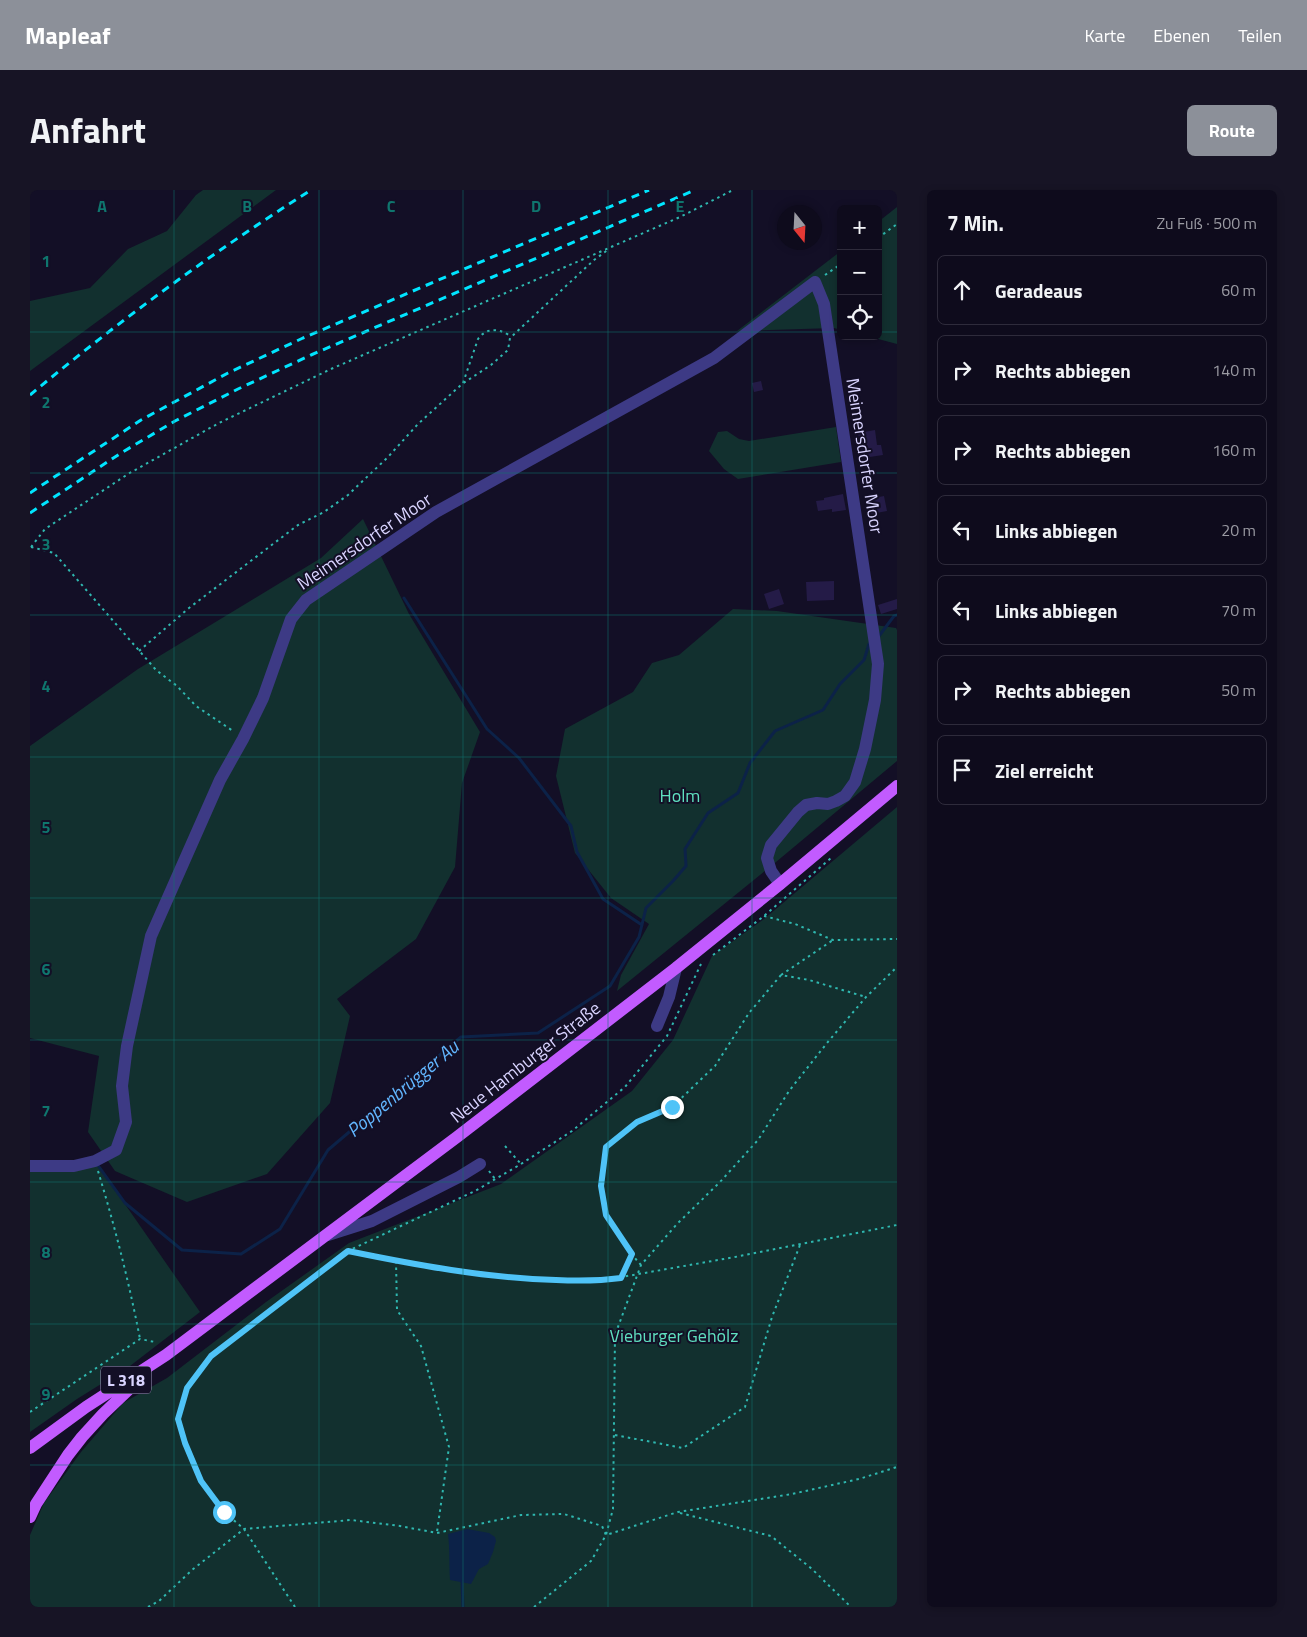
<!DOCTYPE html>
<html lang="de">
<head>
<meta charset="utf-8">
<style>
  :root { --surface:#0e0b1c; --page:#171425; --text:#f1f3f6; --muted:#9b9ba3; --line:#2e2b3b; --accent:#8c9099 }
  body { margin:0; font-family:"Titillium Web",sans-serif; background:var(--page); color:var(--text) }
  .controls { position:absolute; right:15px; top:15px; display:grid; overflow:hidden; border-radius:8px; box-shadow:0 2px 8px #0003 }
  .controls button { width:45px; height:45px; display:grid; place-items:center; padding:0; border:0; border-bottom:1px solid var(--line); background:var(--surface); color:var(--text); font:25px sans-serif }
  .compass { position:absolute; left:747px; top:15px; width:45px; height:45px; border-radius:50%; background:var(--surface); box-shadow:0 2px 8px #0003; rotate:162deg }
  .stop { position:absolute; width:15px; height:15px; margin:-11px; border:4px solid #4fc3f7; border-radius:50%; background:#fff }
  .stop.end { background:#4fc3f7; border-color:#fff; box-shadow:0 1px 5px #0008 }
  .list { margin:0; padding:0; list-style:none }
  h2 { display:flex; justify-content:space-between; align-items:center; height:65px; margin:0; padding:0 20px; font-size:21px }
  h2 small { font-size:16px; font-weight:400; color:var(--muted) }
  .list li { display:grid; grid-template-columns:32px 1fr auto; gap:15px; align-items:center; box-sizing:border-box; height:70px; margin:0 10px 10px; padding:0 10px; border:1px solid var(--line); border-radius:8px }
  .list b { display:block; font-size:19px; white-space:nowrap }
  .list em { font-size:16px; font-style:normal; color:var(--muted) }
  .icon { flex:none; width:28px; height:28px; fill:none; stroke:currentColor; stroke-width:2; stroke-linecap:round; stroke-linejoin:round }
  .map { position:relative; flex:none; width:867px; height:1417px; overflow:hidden; border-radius:8px }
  header { display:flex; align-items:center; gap:30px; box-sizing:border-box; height:70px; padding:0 25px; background:var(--accent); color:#fff }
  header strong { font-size:24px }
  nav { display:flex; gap:28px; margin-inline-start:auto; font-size:18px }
  .intro { display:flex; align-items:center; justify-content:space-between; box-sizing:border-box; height:120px; padding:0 30px }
  h1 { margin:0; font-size:35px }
  .button { padding:12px 22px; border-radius:8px; background:var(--accent); color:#fff; font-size:18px; font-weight:700 }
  main { display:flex; gap:30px; padding:0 30px }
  aside { flex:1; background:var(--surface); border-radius:8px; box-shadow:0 2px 8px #0003 }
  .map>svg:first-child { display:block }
  .green { fill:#12302f }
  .water { fill:#0c2248 }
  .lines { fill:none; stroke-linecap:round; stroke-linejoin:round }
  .stream { stroke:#0c2248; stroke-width:3 }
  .building { fill:#241b47 }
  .path { stroke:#2fb8b0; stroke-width:2; stroke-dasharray:2.5 4; stroke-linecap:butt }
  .minor { stroke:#3d3a85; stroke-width:12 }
  .major { stroke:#c25bff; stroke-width:12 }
  .rail { stroke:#00e5ff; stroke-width:3; stroke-dasharray:8 6; stroke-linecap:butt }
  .route { stroke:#4fc3f7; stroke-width:6 }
  .grid { fill:none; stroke:#0f766e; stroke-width:1; stroke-opacity:0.55 }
  .labels { text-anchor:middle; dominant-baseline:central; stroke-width:4; stroke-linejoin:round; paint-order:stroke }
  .shield { fill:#130f26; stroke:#9e99be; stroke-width:1 }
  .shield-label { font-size:16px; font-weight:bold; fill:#d9d4ff }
  .street-label { font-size:18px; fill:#d9d4ff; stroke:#130f26 }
  .park-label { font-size:18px; fill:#5fe0c0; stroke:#130f26 }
  .water-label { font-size:19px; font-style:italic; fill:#62b6ff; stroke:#130f26 }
  .grid-label { font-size:16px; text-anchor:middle; font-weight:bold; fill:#0f766e; stroke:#130f26; stroke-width:4; stroke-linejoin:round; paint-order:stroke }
</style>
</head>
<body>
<header>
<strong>Mapleaf</strong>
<nav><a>Karte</a><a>Ebenen</a><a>Teilen</a></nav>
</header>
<div class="intro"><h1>Anfahrt</h1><a class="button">Route</a></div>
<main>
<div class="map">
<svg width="867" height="1417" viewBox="0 0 867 1417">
  <rect width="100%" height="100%" fill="#130f26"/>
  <path class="green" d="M173 0H246L0 181V111L60 98 98 59 137 41 166 5Z
    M867 17V154L837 146H848V32Z
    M811 61V140L804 138 707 141Z
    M806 237 811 272 708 289 694 279 679 261 688 242 697 241 709 249 719 251Z
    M333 329 379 424 450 542 432 593 425 677 386 749 307 809 320 826 300 913 237 984 157 1012 85 981 58 942 69 866 0 848V556L108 479 291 368Z
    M703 419 747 421 866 438 867 440V571L746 672 587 801 591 785 619 734 581 708 545 663 526 586 535 539 603 502 622 473 649 465Z
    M867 617V1417H0V1345L14 1313 51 1262 93 1213 137 1188 236 1112 319 1053 471 994 602 901 643 850 682 766 734 729Z
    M65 971 170 1122 100 1176 47 1209 0 1242V976Z"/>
  <path class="water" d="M437 1339 459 1343 465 1347 466 1351 463 1362 458 1374 449 1379 441 1394 420 1390C419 1375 420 1360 418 1344Z"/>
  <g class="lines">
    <path class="stream" d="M374 408 457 539 489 568 541 636 547 662 573 709 612 735
      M849 446 864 426 867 425
      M67 974 95 1013 152 1060 211 1064 250 1039 298 960 431 847 508 843 580 796 609 747 616 718 643 691 656 676 655 659 678 623 708 603 720 573 745 541 793 520 810 494 834 470 839 454
      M432 1392 433 1417"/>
  </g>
  <path class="building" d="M731 191 733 200 724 202 722 193Z
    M845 240 847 255H851L853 265 833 268 828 243Z
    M813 304 816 320 802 322V319L788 321 786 311 794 310V308Z
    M854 306 857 321 841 324 839 309Z
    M804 391V410L777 411 776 392Z
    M749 399 754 414 739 419 734 404Z
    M867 409V419L851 424 848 415Z"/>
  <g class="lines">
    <path class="path" d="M848 48 867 34
      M795 85 811 74
      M433 193 448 149C456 138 467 138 479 145L480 148
      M1 357 15 339 98 284 189 233 301 179 650 27 703 0
      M1 357 24 363 126 480 147 496 166 516 203 541
      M109 461 159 418 268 335 294 322 318 305 358 267 388 234 432 194 461 175 478 160 480 148 564 70 579 59
      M734 726 765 734 803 750 867 749
      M683 765 734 726 801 668
      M751 785 803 750
      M475 956 491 974
      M68 981C85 1037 99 1092 110 1149
      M459 981 465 989
      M319 1061 400 1077 491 1089 569 1091 705 1067 867 1035
      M366 1071 367 1120 391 1156 419 1257 407 1342
      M611 1075C592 1054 572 1026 571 996 571 984 575 970 576 957L607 932 642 917 685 876 719 823 751 785 779 790 836 807
      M592 1088 601 1064
      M0 1222 110 1149 125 1152
      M585 1245 653 1258 715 1217 742 1127 770 1055
      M650 1323 741 1346 782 1379 821 1417
      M118 1417 129 1411 162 1380 214 1339 321 1330 370 1336 407 1343 491 1325 534 1324 572 1336 576 1345 648 1322 762 1304 829 1289 867 1277
      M265 1417 214 1339 194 1322 171 1291 155 1253 148 1229 157 1198 181 1166 318 1061 445 1001 491 974 542 941 595 897 637 846 671 774
      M504 1417 561 1371 576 1345 583 1319 585 1145 611 1075 647 1034 690 992 728 950 759 901 797 853 836 807 867 777"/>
    <path class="minor" d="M627 836 639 807 646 778
      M0 976H44L65 971 86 960 96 932 92 896 97 856 121 746 190 590 213 549 233 508 261 429 276 410 406 322 684 168 785 92 794 114 848 474 845 510 835 559 825 592 815 606 806 611 798 614 787 613 776 615 768 622 741 655 737 668 741 681 750 694
      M298 1045 342 1031 429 987 450 974"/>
    <path class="major" d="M0 1258 56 1217 136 1165 427 947 646 778 750 694 867 596
      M0 1327 6 1314 38 1265 52 1247 73 1224 115 1184"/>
    <path class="rail" d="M0 205C89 131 183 62 281 0
      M0 303 111 230 198 183 273 148 619 0
      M0 323 91 263 145 231 208 199 281 165 665 0"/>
  </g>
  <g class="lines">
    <path class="route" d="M194 1322 171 1291 155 1253 148 1229 157 1198 181 1166 318 1061C386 1075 456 1088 526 1090 548 1091 569 1091 591 1088L602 1064 576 1025 571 996 576 957 607 932 642 917"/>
  </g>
  <path class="grid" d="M144 0V1417M289 0V1417M433 0V1417M578 0V1417M722 0V1417M0 142H811M848 142H867M0 283H867M0 425H867M0 567H867M0 708H867M0 850H867M0 992H867M0 1134H867M0 1275H867"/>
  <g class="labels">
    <rect class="shield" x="71" y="1176.5" width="50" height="27" rx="4"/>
    <g class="shield-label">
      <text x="96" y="1190">L 318</text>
    </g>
    <g class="street-label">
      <text transform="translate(835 266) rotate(81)">Meimersdorfer Moor</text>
      <text transform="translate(334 351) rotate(-34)">Meimersdorfer Moor</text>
      <text transform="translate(495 872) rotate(-38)">Neue Hamburger Straße</text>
    </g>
    <g class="park-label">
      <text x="650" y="605">Holm</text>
      <text x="644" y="1145">Vieburger Gehölz</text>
    </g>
    <g class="water-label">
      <text transform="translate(372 898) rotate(-40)">Poppenbrügger Au</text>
    </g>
  </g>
  <g class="grid-label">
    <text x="72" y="22">A</text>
    <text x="217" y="22">B</text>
    <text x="361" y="22">C</text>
    <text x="506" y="22">D</text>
    <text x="650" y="22">E</text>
    <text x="16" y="77">1</text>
    <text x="16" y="218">2</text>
    <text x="16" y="360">3</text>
    <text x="16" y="502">4</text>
    <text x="16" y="643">5</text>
    <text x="16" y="785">6</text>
    <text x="16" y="927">7</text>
    <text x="16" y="1068">8</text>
    <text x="16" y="1210">9</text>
  </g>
</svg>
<div class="controls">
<button>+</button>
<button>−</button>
<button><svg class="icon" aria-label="locate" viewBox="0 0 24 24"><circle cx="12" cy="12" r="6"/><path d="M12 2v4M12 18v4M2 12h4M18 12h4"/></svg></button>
</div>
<svg class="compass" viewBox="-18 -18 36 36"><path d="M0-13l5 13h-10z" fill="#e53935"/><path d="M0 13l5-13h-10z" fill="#9b9ba3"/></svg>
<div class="stop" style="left:194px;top:1322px"></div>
<div class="stop end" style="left:642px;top:917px"></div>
</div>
<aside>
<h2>7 Min.<small>Zu Fuß · 500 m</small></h2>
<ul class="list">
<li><svg class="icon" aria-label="ahead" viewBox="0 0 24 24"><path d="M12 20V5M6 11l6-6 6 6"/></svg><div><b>Geradeaus</b></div><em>60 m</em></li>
<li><svg class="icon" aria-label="right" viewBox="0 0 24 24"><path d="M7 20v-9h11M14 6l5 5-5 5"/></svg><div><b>Rechts abbiegen</b></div><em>140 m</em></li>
<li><svg class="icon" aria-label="right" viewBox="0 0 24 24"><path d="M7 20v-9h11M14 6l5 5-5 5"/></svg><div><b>Rechts abbiegen</b></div><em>160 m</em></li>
<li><svg class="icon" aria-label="left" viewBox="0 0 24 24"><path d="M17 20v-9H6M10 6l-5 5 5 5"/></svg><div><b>Links abbiegen</b></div><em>20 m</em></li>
<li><svg class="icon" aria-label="left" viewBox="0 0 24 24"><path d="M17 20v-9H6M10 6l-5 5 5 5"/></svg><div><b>Links abbiegen</b></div><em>70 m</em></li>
<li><svg class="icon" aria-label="right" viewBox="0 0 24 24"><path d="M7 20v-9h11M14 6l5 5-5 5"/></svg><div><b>Rechts abbiegen</b></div><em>50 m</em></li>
<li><svg class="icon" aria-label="arrive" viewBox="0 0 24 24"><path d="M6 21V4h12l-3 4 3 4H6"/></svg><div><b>Ziel erreicht</b></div></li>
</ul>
</aside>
</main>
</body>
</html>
